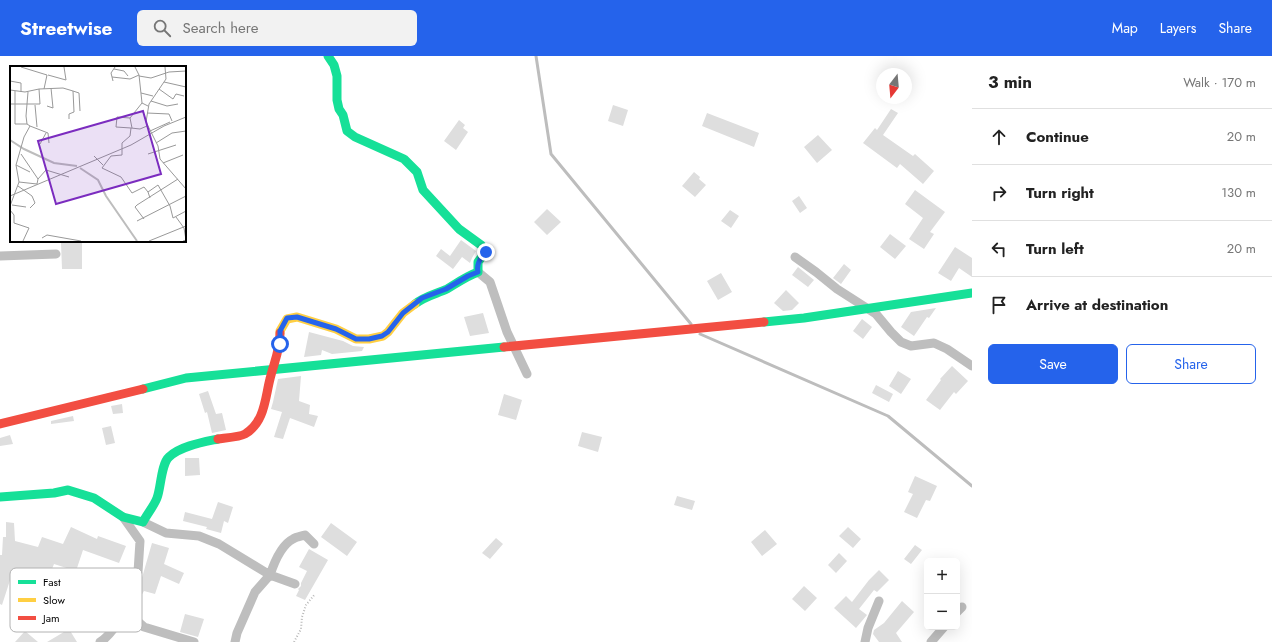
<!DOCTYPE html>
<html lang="en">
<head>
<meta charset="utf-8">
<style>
  :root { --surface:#fff; --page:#f2f2f2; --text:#222; --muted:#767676; --line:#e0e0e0; --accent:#2563eb }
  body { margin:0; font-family:Jost,sans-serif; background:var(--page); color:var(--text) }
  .controls { position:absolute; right:12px; bottom:12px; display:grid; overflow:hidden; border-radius:6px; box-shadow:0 4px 16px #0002 }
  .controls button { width:36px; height:36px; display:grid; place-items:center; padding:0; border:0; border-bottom:1px solid var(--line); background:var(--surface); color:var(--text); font:20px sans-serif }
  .compass { position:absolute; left:876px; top:12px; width:36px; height:36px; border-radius:50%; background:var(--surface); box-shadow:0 4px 16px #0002; rotate:196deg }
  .stop { position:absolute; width:12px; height:12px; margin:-9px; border:3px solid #2563eb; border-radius:50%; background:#fff }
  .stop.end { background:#2563eb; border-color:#fff; box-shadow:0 1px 4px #0008 }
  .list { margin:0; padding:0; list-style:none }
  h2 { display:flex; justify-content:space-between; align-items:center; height:52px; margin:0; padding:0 16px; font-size:17px }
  h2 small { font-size:13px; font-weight:400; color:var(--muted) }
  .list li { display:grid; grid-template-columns:26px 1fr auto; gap:12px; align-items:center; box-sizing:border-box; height:56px; padding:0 16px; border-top:1px solid var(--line) }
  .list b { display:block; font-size:15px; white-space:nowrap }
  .list em { font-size:13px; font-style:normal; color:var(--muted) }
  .actions { display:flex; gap:8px; padding:12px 16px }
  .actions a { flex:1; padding:9px 0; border:1px solid var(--accent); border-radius:6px; text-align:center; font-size:14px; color:var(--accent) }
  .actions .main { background:var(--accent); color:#fff }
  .icon { flex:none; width:22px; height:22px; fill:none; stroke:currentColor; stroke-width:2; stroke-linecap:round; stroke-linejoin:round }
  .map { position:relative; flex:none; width:972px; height:586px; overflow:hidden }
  header { display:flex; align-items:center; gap:24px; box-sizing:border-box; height:56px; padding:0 20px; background:var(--accent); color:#fff }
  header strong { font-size:19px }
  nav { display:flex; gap:22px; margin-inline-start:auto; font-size:14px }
  .search { width:280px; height:36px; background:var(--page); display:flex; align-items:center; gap:10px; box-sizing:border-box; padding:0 14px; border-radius:6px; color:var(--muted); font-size:15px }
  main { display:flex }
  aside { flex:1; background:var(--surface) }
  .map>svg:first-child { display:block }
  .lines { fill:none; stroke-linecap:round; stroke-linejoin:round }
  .stream { stroke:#bdbdbd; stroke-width:3 }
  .building { fill:#dedede }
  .path { stroke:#b9b9b9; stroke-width:2; stroke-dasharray:1 2; stroke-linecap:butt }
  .street { stroke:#bebebe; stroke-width:9 }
  .fast { stroke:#16e098; stroke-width:9 }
  .slow { stroke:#ffcf43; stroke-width:9 }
  .jam { stroke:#f24e42; stroke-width:9 }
  .route { stroke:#2563eb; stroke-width:5 }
  .inset-river { fill:none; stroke:#bdbdbd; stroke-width:2 }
  .inset-road { fill:none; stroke:#999; stroke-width:1 }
  .view { fill:#7b2cbf; fill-opacity:0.15; stroke:#7b2cbf; stroke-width:2 }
  .inset-edge { fill:none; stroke:#000; stroke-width:2 }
  .key { fill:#fff; stroke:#b2b2b2; stroke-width:1 }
  .key-label { font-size:11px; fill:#000 }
</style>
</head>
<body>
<header>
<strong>Streetwise</strong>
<div class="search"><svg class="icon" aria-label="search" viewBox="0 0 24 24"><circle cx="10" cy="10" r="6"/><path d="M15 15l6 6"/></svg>Search here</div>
<nav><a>Map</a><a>Layers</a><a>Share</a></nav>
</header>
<main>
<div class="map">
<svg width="972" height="586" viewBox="0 0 972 586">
  <rect width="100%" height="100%" fill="#fff"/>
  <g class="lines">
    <path class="stream" d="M536 0 551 98 691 268
      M700 278 888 360 972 430"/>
  </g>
  <path class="building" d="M613 49 628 54 623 70 608 65Z
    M891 53 898 57 883 79 913 100 915 98 934 115 923 128 900 108 897 112 863 87 875 72 877 74Z
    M707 57 759 77 754 91 702 70Z
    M459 64 465 69 463 72 468 76 456 94 444 85Z
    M818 79 832 94 817 107 804 91Z
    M694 116 700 121 699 123 706 129 695 141 682 130Z
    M915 134 945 156 930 176 934 178 924 193 909 183 923 162 905 148Z
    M799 140 807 152 800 157 792 145Z
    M547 153 561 166 547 179 534 166Z
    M730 154 739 160 731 172 721 165Z
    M890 178 906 190 895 203 880 191Z
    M461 184 476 195 472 202 470 207 462 201 453 213 436 200 441 193 450 200Z
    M61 187H82V213H62Z
    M955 191 972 202V221L959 212 951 225 938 217Z
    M844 208 851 214 841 228 833 222Z
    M798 211 814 224 808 231 792 219Z
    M721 217 732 236 718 244 707 225Z
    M786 234 799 247 792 254 783 255 774 247Z
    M936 252 929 262 927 261 914 280 901 271 911 256Z
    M483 257 489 277 470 280 464 261Z
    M862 263 872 271 863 283 853 275Z
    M309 276 343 285 353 290 364 291 362 295 332 298 322 294 321 299 304 301Z
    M952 310 968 325 956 338 954 336 940 354 926 344 941 324 940 323Z
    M898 315 911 323 901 338 889 330Z
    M301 320 299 345 310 349 309 358 318 360 314 371 290 362 283 383 274 381 282 356 271 353 273 346 278 323Z
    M876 329 893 338 889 346 872 337Z
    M208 335 216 358 222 357 226 374 212 377 207 356 205 357 199 338Z
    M504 338 522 344 516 364 498 359Z
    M122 348 123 357 113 358 111 350Z
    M73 360 74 365 51 368V365Z
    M111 370 115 387 106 389 102 372Z
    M582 376 602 381 598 396 578 390Z
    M10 379 13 388 0 390V382Z
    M185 402H199L200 419 185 420Z
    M915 420 937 430 930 445 926 444 917 462 904 456 913 438 908 436Z
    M677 440 695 445 692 454 674 449Z
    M218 446 233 451 228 467 224 465 221 477 206 473 207 471 183 465 185 456 212 463Z
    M6 466 14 467 15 485 38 491 42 481 63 488 71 471 97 483 98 480 126 490 119 507 83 494 76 515 54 508 48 523 45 522 41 524 27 518 26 522 12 518 2 549 0 548V499H2L3 481H6Z
    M331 467 357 486 347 500 321 481Z
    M848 471 861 483 853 492 839 480Z
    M765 474 777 488 762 500 751 486Z
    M496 482 503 488 490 503 482 497Z
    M152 487 169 492 164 508 184 517 179 528 161 520 155 538 144 535 134 552 135 546Z
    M915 489 922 494 911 508 904 503Z
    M309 493 328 504 305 544 296 540 299 534 298 533 301 530V527L307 515 299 511Z
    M839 497 847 505 836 517 828 509Z
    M879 514 889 524 877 536 874 534 859 553 867 559 856 572 834 552 846 540 852 546 869 524Z
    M804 530 817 542 805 555 792 543Z
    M902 545 914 556 896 577 902 586H879L873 578 874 574 884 567Z
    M185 558 204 563 198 581 180 576Z
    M69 573 77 586H47Z
    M25 575 38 586H15Z"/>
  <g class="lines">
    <path class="path" d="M294 586 301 573 302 561 306 549 315 538"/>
    <path class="street" d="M0 200 56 198
      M795 201 816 216 837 233 876 258 891 276 901 286 911 290 934 287 947 293 972 310
      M478 216 490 226 507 276 527 318
      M123 461 140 485 138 516 129 545 128 557 144 571 194 586
      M143 466 166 477 199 480 219 488 270 519 255 536 237 577 235 586
      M45 528 80 550 122 562
      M295 528 270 519C274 507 281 489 293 483 296 481 302 480 305 479L314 488
      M957 556 962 551
      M100 586C111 580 116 567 126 559
      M865 586 868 572 879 545
      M931 586 944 571"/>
    <path class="fast" d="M328 0 334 9 337 20V44L339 53 343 59 347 75 355 81 404 103 417 116 423 134 459 173 481 189 486 195 478 206V216C467 220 457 227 447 233 436 238 425 240 415 248
      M764 266 804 262 972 237
      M143 333 186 322 504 291
      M0 441 54 437 68 434 94 442 123 461 143 466C147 458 154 450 157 442 161 432 161 408 169 401 180 390 204 386 218 383"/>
    <path class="slow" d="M280 277V275L287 263 297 261 336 273 356 283H369L383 280 388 276 403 257 415 248"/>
    <path class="jam" d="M504 291 764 266
      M0 368 143 333
      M218 383C225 382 240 381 245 378 265 366 265 342 270 323 274 306 280 295 280 277"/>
  </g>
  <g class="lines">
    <path class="route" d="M280 288V275L287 262 297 261 336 273 356 283H369L382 280 388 276 403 257 422 242 446 233 468 220 478 216C476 208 480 202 486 196"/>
  </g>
  <g transform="translate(10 10)">
    <rect width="176" height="176" fill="#fff"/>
    <path class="inset-river" d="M0 74 14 83 44 97 67 100M70 102 88 114 96 130 127 175"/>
    <path class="inset-road" d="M11 1 37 9 34 23M125 1 129 9 132 37 138 40M155 1 156 13 139 38 136 56 148 80 150 93 176 123M104 3 114 5 118 10M38 9 56 14 54 1M129 10 141 12 159 6 176 5M102 11 120 13 129 9M0 15 11 17V26M103 15 101 7 105 1M154 16 176 21M149 23 163 33 166 28 174 30M0 24 15 26 29 23 53 22 63 25 64 46 59 48V53M5 25V58H17M63 25 69 27 70 45M18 26 16 50 17 58 20 60M131 27 143 30M141 35 157 40 168 38M0 38H30L29 23M25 39 27 61M37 40 43 42 41 22M137 47 159 48 162 55M120 52 132 37M137 60 130 63 121 62 120 70 112 77V89L101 90 92 102 111 111 122 127 134 121 138 126M121 62 106 61 107 51 120 52 122 62M140 65 160 56M146 77 162 67 176 65M30 78 36 67M11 88 28 113M138 88 166 79M84 90 93 99M153 97 173 89M6 99 20 106M9 116 27 118 28 113 36 104 59 111M8 120 22 130 25 137 20 142M0 130 121 79 154 60 176 51M140 132 138 126 148 119 160 140 163 152 176 145M2 139 16 141M0 140 9 116 6 99 14 71 20 60 38 67 39 77M0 144 4 149V157L19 162 13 175M166 151 174 162 176 174 173 175M134 153 125 141 127 139 168 113M127 155 176 130M32 172 37 169 71 175M139 175 176 160"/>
    <path class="view" d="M133 45 151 108 46 138 28 75Z"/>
    <rect width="176" height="176" class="inset-edge"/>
  </g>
  <rect x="10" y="512" width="132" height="64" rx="6" class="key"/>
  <rect x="18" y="524" width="18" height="4" fill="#16e098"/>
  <rect x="18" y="542" width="18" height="4" fill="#ffcf43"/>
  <rect x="18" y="560" width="18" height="4" fill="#f24e42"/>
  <g class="key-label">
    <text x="43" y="530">Fast</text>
    <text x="43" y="548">Slow</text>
    <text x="43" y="566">Jam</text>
  </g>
</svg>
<div class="controls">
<button>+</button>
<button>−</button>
</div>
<svg class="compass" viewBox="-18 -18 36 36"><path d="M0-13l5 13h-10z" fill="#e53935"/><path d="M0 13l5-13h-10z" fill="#767676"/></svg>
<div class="stop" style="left:280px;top:288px"></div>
<div class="stop end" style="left:486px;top:196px"></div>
</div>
<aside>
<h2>3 min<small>Walk · 170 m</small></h2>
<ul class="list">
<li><svg class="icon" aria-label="ahead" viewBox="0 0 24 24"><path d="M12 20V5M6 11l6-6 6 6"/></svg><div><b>Continue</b></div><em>20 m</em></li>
<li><svg class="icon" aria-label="right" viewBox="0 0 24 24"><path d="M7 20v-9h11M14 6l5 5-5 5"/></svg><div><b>Turn right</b></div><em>130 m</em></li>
<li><svg class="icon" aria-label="left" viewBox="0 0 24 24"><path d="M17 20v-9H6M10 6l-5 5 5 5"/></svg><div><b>Turn left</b></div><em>20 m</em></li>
<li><svg class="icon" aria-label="arrive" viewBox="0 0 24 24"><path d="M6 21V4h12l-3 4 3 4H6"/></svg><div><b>Arrive at destination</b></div></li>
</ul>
<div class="actions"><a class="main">Save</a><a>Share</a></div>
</aside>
</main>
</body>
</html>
